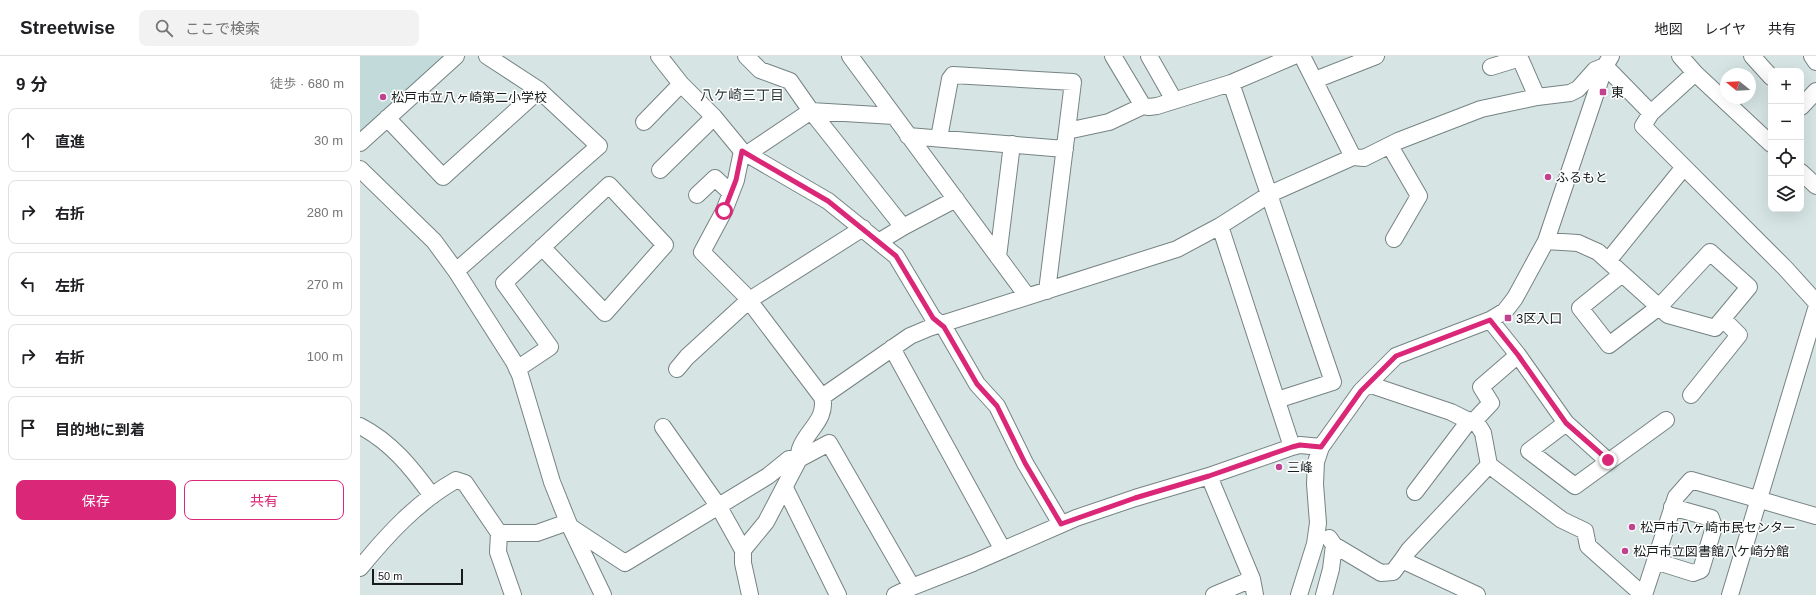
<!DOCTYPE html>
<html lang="ja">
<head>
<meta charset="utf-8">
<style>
  :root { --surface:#fff; --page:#f2f2f2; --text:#202124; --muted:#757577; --line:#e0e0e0; --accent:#db2777 }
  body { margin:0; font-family:Arial,"Noto Sans JP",sans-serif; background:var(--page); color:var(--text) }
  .controls { position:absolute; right:12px; top:12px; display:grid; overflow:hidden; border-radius:8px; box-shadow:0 4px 16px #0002 }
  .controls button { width:36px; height:36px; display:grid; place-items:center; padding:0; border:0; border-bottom:1px solid var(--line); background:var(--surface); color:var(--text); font:20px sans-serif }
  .compass { position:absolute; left:1360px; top:12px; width:36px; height:36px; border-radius:50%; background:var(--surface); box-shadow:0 4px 16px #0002; rotate:288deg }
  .scale { position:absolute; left:12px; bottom:10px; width:91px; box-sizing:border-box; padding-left:4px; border:2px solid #161b1b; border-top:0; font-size:11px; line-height:14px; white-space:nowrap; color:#161b1b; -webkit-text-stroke:3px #fff; paint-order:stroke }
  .stop { position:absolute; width:12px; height:12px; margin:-9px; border:3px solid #db2777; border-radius:50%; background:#fff }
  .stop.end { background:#db2777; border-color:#fff; box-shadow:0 1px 4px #0008 }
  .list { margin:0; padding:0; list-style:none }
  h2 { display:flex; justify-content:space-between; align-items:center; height:52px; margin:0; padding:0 16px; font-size:17px }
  h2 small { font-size:13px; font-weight:400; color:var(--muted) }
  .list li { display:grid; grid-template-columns:26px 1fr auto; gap:12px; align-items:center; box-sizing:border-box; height:64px; margin:0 8px 8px; padding:0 8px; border:1px solid var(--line); border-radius:8px }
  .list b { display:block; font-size:15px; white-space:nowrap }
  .list em { font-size:13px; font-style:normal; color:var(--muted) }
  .actions { display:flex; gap:8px; padding:12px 16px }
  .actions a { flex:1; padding:9px 0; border:1px solid var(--accent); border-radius:8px; text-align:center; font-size:14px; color:var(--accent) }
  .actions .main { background:var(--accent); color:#fff }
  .icon { flex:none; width:22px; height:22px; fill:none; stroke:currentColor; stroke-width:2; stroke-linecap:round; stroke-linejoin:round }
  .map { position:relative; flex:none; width:1456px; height:539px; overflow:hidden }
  header { display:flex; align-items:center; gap:24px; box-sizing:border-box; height:56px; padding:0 20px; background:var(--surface); border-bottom:1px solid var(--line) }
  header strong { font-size:19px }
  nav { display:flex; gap:22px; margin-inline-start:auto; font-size:14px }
  .search { width:280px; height:36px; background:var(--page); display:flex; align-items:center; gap:10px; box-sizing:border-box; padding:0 14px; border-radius:8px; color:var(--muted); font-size:15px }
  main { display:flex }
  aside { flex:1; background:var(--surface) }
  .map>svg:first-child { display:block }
  .built { fill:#c2dada }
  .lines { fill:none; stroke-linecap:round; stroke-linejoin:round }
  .minor-casing { stroke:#768383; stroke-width:18 }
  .minor { stroke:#fff; stroke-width:16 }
  .route { stroke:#db2777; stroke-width:5 }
  .poi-dot { fill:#c1428f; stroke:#fff; stroke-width:1.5 }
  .labels { text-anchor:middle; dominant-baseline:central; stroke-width:3; stroke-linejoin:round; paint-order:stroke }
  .poi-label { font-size:13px; fill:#161b1b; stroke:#fff; text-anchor:start }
  .neighbourhood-label { font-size:14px; fill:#323d3d; stroke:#fff }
</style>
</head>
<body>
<header>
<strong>Streetwise</strong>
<div class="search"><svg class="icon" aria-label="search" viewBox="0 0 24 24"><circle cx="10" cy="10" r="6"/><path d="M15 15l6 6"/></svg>ここで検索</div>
<nav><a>地図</a><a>レイヤ</a><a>共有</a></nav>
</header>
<main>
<aside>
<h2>9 分<small>徒歩 · 680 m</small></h2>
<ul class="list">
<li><svg class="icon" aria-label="ahead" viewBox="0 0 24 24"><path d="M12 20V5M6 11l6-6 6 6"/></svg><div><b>直進</b></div><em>30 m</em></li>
<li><svg class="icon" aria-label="right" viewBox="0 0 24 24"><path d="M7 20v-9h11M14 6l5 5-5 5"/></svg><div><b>右折</b></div><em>280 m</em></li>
<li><svg class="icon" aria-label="left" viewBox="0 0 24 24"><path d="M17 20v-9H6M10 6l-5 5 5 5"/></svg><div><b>左折</b></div><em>270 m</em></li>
<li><svg class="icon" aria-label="right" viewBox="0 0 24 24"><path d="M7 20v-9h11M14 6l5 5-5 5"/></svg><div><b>右折</b></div><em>100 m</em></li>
<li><svg class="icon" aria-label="arrive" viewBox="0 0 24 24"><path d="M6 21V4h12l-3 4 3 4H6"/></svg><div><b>目的地に到着</b></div></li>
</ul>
<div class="actions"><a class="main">保存</a><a>共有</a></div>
</aside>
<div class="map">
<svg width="1456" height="539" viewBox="0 0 1456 539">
  <rect width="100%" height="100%" fill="#d6e4e4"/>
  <path class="built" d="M0 0H90L0 81Z"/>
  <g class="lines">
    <defs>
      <path id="minor" d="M299 0 321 28 354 61 382 95 468 145 536 200 573 262 584 271 617 328 637 350 665 407 701 468
        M386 0 400 14 430 25 451 55 543 171
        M490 0 667 240
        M753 0 783 50
        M789 0 814 44
        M942 0 993 101
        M1159 0 1177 41
        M1320 0 1335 17 1411 88
        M1392 0 1411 21
        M1452 0 1456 6
        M1131 11 1160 2
        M1335 17 1291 57 1283 70 1425 212 1456 246
        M955 24 1016 0
        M871 27 973 326 917 344
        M1441 51 1456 35
        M27 62 83 121 179 34
        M284 66 321 28
        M707 75 749 66 783 50 789 51 797 50 871 27 934 0
        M548 80 705 93
        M579 82 590 23 593 19 713 26 687 235
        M0 87 96 0
        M1030 90 1059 140 1034 183
        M382 95 376 124 364 155 342 196 384 238 462 341C468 363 446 375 440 393 439 396 439 400 439 403L406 466 383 494
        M387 98 451 55 534 60
        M0 113 74 185 96 215 154 306 160 319 192 426 208 466 243 539
        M300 114 354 61
        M1441 116 1456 130
        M337 139 355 122 371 137
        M520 185 543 171 596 143
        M1186 185 1218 187 1238 196 1308 259 1355 272 1389 231 1350 196 1299 251 1249 289 1220 252 1262 218
        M638 201 652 88
        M1248 205 1324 111
        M96 215 239 90 179 34 127 0
        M1130 264 1158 299 1206 367 1248 405
        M532 292 643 494
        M157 313 190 291 144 227 249 129 305 189 245 257 182 191
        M317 313 327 301 388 245 503 172
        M1008 328 1091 356 1109 365 1115 364 1123 377 1129 409 1202 464 1225 475 1228 490 1283 539
        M1331 339 1379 279 1363 263
        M462 341 550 280 569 272 817 193 860 170
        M1115 364 1131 347 1121 331 1158 299
        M1206 367 1169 395 1215 430 1306 364
        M0 370C31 386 52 412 72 440
        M303 371 359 451 383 494V507L390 539
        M932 391 860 170 910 138 993 101 1004 102 1038 85 1121 53 1177 41 1210 37 1218 33 1235 14 1245 10 1291 57
        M849 420 892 523 895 539
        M425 432 478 539
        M1055 436 1109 365
        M212 472 265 507 408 420 429 403H439L469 387 552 531
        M139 477 138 496 153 539
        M974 489 1021 517 1033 516 1042 504 1117 539
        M1042 504 1049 494 1129 409
        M1295 505 1333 517 1341 514 1354 471 1351 462 1312 451
        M0 512C27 479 57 446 96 424L105 427 139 477H177L208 466
        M535 539 552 531 613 507 716 462 775 442 849 420 932 391 940 389 961 391
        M854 539 892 523
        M939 539 955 488 958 467 955 428 956 406 961 391 1001 335 1036 300 1130 264 1145 255 1155 242 1186 185 1245 10 1251 0
        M964 539 971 513 974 489 969 482
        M1284 539 1316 441 1331 424 1456 460
        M1370 539 1456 253"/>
    </defs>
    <use href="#minor" class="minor-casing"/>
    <use href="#minor" class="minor"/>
  </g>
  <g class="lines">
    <path class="route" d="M364 155 376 124 382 95 468 145 536 200 573 262 584 271 617 328 637 350 665 407 701 468 775 442 849 420 932 391 940 389 961 391 1001 335 1036 300 1130 264 1158 299 1206 367 1248 404"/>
  </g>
  <g class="poi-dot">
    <rect x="1239" y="32" width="8" height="8" rx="2"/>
    <circle cx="23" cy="41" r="4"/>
    <circle cx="1188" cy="121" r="4"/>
    <rect x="1144" y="258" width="8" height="8" rx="2"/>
    <circle cx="919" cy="411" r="4"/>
    <circle cx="1272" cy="471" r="4"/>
    <circle cx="1265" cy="495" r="4"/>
  </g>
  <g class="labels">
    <g class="poi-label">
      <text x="1251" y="36">東</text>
      <text x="31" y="41">松戸市立八ヶ崎第二小学校</text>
      <text x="1196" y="121">ふるもと</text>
      <text x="1156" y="262">3区入口</text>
      <text x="927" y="411">三峰</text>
      <text x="1280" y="471">松戸市八ヶ崎市民センター</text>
      <text x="1273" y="495">松戸市立図書館八ケ崎分館</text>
    </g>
    <g class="neighbourhood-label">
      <text x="382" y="39">八ケ崎三丁目</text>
    </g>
  </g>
</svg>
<div class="controls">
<button>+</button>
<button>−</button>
<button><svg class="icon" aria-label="locate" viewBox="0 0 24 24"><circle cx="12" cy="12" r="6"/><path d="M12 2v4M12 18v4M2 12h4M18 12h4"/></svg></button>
<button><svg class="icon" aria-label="layers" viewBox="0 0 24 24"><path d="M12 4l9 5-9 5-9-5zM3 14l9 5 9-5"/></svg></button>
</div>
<svg class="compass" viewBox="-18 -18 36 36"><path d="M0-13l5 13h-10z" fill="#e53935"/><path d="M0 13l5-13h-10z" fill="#757577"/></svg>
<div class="scale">50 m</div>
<div class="stop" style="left:364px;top:155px"></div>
<div class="stop end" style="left:1248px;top:404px"></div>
</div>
</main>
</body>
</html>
